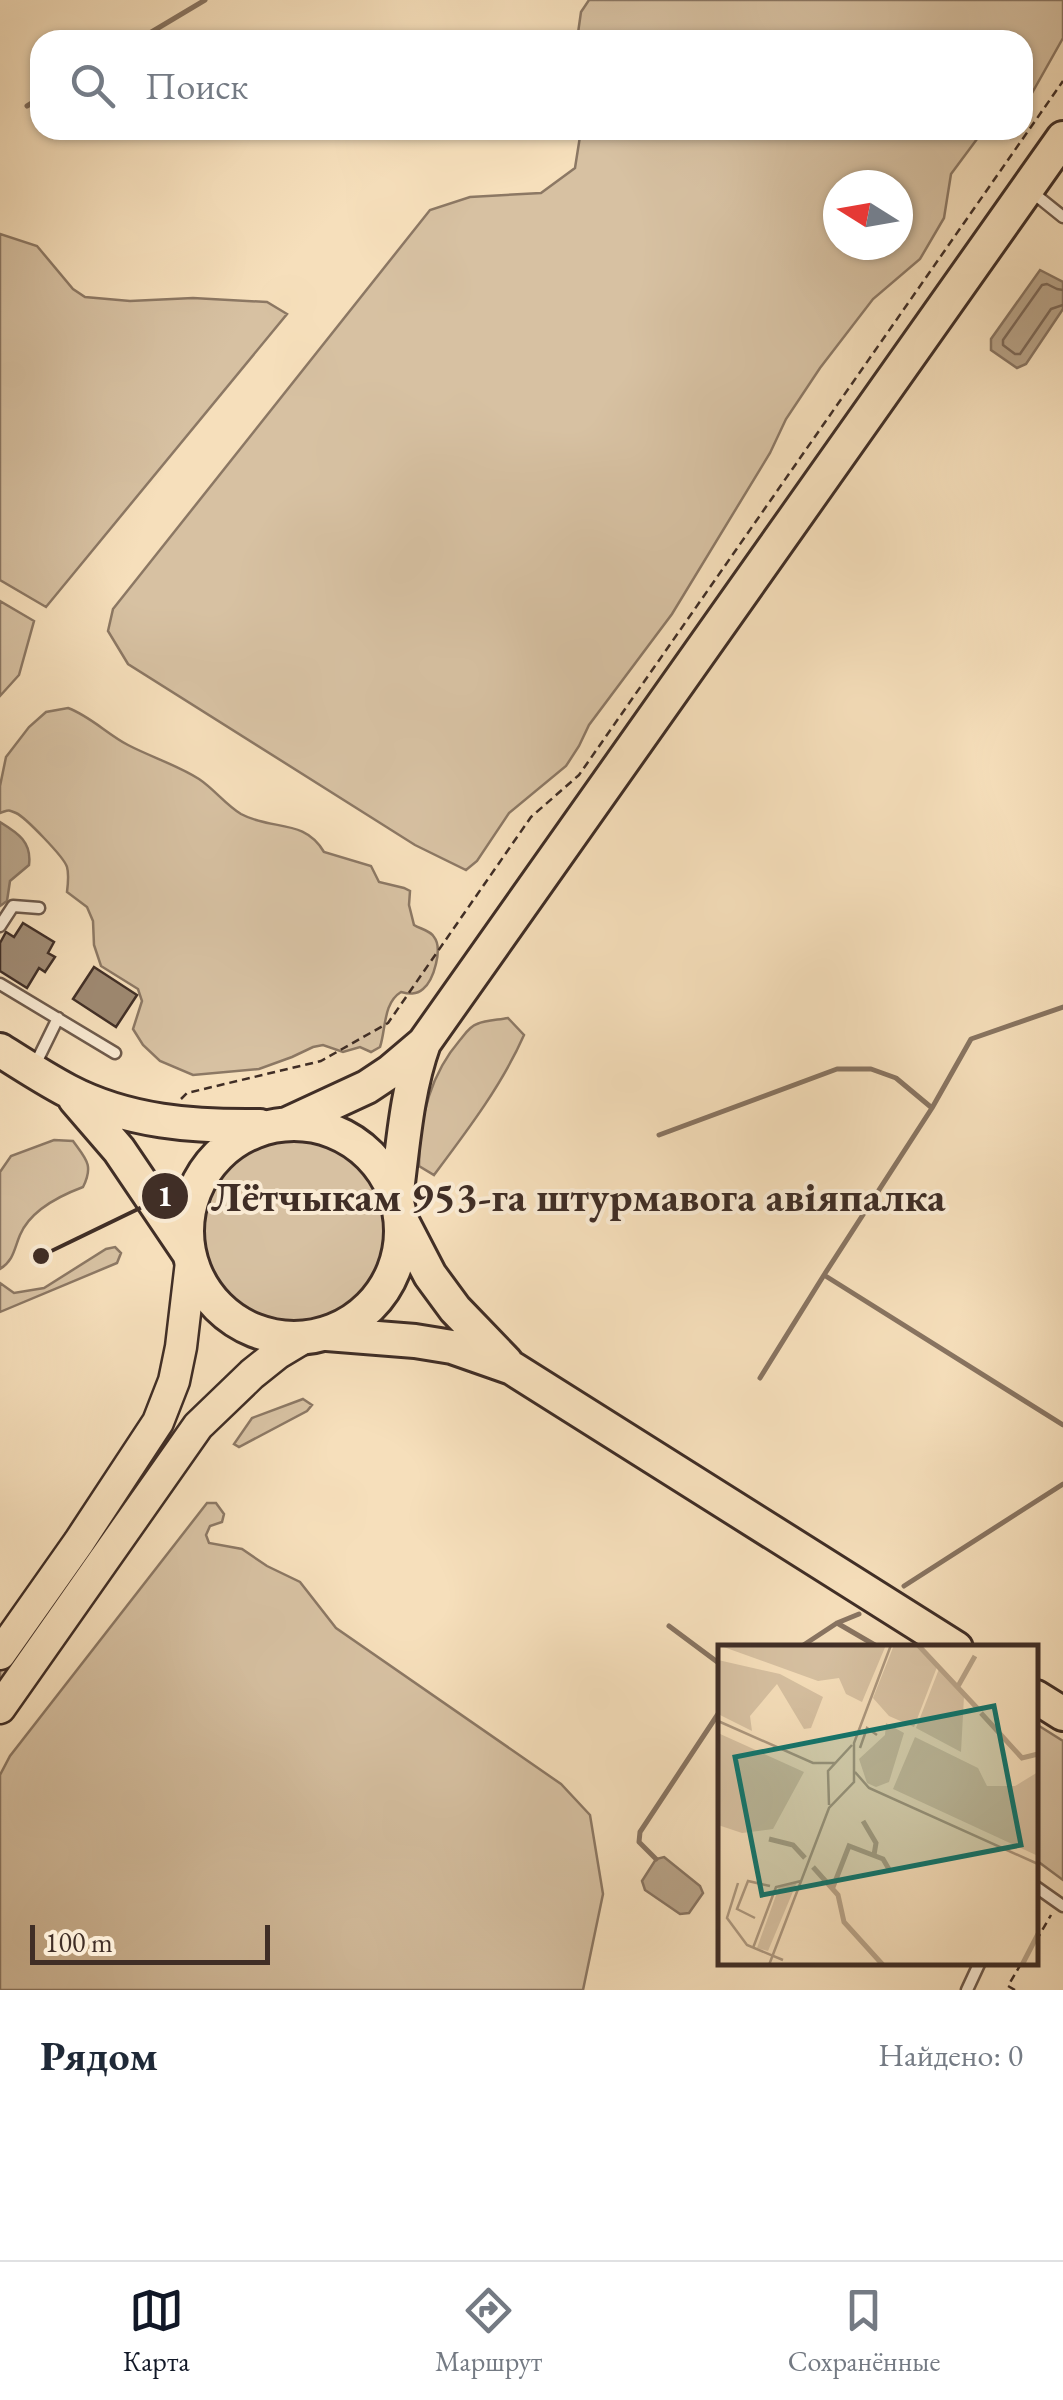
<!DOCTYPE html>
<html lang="ru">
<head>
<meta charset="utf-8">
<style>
  :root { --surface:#fff; --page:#f6f6f7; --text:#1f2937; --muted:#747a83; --line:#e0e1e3; --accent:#111827 }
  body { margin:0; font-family:"EB Garamond",serif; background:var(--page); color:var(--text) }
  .compass { position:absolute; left:823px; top:170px; width:90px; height:90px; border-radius:50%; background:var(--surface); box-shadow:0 2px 8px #0004; rotate:281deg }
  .scale { position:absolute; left:30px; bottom:25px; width:240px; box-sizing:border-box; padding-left:10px; border:5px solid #402e26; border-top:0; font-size:28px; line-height:35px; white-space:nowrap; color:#402e26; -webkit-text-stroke:8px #f9ead3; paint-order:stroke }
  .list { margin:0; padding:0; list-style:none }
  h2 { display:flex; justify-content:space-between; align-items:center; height:130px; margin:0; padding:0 40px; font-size:42px }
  h2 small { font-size:32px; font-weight:400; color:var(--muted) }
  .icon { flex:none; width:55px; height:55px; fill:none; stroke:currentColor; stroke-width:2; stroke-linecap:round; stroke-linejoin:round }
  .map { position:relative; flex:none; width:1063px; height:1990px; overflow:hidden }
  .search { position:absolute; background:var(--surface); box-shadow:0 2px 8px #0004; left:30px; right:30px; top:30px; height:110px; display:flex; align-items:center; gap:25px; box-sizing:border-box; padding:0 35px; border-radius:30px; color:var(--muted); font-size:38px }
  .sheet { height:270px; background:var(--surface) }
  nav { display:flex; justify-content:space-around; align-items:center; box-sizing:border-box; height:140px; border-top:2px solid var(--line); background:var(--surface); font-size:28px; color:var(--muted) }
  nav a { display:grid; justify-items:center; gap:5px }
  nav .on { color:var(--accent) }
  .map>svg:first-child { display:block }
  .green { fill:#d7c1a2; stroke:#8c7864; stroke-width:2.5; fill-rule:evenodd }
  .water { fill:#b8a388; stroke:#887461; stroke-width:2.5 }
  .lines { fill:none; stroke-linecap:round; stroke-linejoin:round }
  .shore { stroke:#7c6857; stroke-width:2.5 }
  .stream { stroke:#887461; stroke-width:5 }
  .building { fill:#9f8a73; stroke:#402e26; stroke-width:2.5 }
  .service-casing { stroke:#6e5a4b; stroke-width:15 }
  .primary-casing { stroke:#402e26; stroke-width:35 }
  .trunk-casing { stroke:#402e26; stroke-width:38 }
  .path { stroke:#402e26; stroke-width:2.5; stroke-dasharray:8 5; stroke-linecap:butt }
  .service { stroke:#f9ead3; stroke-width:10 }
  .primary { stroke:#f6dfbb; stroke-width:30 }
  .trunk { stroke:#f6dfbb; stroke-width:32 }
  .inset-river { fill:none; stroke:#b8a388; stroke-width:5 }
  .inset-road { fill:none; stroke:#ad987f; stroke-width:2.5 }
  .view { fill:#0f766e; fill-opacity:0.15; stroke:#0f766e; stroke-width:5 }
  .inset-edge { fill:none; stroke:#402e26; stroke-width:5 }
  .leader { fill:none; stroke:#402e26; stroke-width:4 }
  .callout-dot { fill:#402e26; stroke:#f9ead3; stroke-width:4 }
  .mark-label { font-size:30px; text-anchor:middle; font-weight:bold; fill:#fff }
  .callout-label { font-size:42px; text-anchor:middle; font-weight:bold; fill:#402e26; stroke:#f9ead3; stroke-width:8; stroke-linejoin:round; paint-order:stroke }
</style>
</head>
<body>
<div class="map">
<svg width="1063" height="1990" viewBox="0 0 1063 1990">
  <rect width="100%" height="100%" fill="#f6dfbb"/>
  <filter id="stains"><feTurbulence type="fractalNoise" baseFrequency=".002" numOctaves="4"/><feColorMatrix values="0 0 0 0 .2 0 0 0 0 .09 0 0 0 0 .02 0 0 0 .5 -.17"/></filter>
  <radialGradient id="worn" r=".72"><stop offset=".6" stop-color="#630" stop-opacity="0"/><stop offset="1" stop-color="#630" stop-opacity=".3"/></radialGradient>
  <path class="green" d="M589 0H1063V38L1023 109V40H577L581 12Z
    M581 130H991L980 135 951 174 944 218 920 259 873 299 820 368 786 419 770 453 672 614 589 725 579 746 566 766 509 813 477 861 466 870 415 845 128 664 108 631 113 609 430 210 470 197 541 193 575 168ZM838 185H898V245H838Z
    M0 234 37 246 73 289 85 297 130 301 193 298 267 302 287 314 46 607 0 580Z
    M0 601 34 621 19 675 0 696Z
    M68 708C90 716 107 734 128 745 151 757 177 765 199 779 214 789 226 805 241 814 272 831 304 818 324 852L371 866 379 882 404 888 410 891 409 905 414 925C420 929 430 930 434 937 443 948 434 980 423 989 416 995 409 994 401 992 383 1003 386 1029 380 1047L371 1052 360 1047 343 1052 323 1045 313 1047 292 1057 259 1069 193 1075 160 1061 143 1045 133 1029 142 1001 138 989 101 966 94 945 93 921 87 907 67 892C68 884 69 874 67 867 64 857 25 817 16 813 7 809 9 810 0 813V786L6 757 29 727 46 712Z
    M508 1018 524 1035C502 1085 467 1131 434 1175L419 1166C419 1120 429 1076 460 1040 465 1034 470 1026 477 1024 486 1020 498 1020 508 1018Z
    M194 1233a97 97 0 1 1 194 0a97 97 0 1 1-194 0Z
    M54 1140 73 1141C86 1159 94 1165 83 1187 59 1196 30 1211 20 1235 14 1249 14 1260 0 1269V1172L11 1156Z
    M115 1247 121 1253 117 1263 0 1312V1283L14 1293 44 1288 106 1249Z
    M303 1399 312 1405 307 1411 239 1447 234 1444 252 1418Z
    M167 1433 176 1439 0 1689V1671Z
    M207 1503H216L224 1514 222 1522 210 1526 206 1535 209 1543 242 1549 267 1566 300 1582 336 1628 561 1784 590 1815 603 1894 583 1990H0V1775L10 1756Z
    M1036 1724 1063 1741V1880L1036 1860Z"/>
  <path class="water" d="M1040 270 1063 282V309L1026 364 1017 368 991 350V339Z
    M0 822C18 833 32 842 29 865L10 881 7 901 0 906Z
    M664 1857 700 1886 703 1893 689 1913 680 1914 645 1890 642 1881 656 1859Z"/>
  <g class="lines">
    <path class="shore" d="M1063 290 1057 289 1047 284 1042 285 1003 340V345L1015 354H1020L1051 309 1063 305"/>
    <path class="stream" d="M138 40 205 0
      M27 106 40 98
      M1063 1007 971 1039 932 1108 824 1275 1063 1425
      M659 1135 837 1069H871L896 1078 932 1108
      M760 1378 824 1275
      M904 1586 1063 1484
      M837 1623 880 1648
      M669 1626 720 1664
      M799 1648 837 1623 859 1614
      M656 1859 639 1842 640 1832 720 1711"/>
  </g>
  <path class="building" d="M23 923 54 942 48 953 55 957 45 972 39 968 27 988 0 971V943L6 932 14 937Z
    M94 967 137 995 116 1027 73 999Z"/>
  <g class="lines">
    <defs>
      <path id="service" d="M1032 192 1063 217
        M0 926 13 906 39 908
        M0 984 115 1053
        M35 1065 58 1018
        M1036 1887 1063 1906
        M967 1990 980 1962"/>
      <path id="primary" d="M0 1654 79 1542 158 1422 174 1381 181 1347 191 1262
        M0 1708 198 1426 252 1374 277 1354 302 1339"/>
      <path id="trunk" d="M0 1050C22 1064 45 1079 68 1091 127 1122 194 1127 260 1126
        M75 1099 119 1150 188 1252
        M187 1231a107 107 0 1 1 214 0a107 107 0 1 1-214 0Z
        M287 1124 367 1087 391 1071 424 1043 1063 138
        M396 1199C403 1147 406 1093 424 1043
        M402 1221 430 1275 455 1309 506 1362
        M327 1334 415 1341 452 1347 512 1368 956 1648
        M1036 1697 1063 1714"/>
    </defs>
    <use href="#service" class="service-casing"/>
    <use href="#primary" class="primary-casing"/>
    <use href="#trunk" class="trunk-casing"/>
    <path class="path" d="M181 1099 187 1093 321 1061 388 1023 531 817 579 775 1063 81
      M1036 1941 1051 1915
      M1015 1990 1008 1986 1022 1962"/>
    <use href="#service" class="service"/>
    <use href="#primary" class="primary"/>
    <use href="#trunk" class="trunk"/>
  </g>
  <g transform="translate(718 1645)">
    <rect width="320" height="320" fill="#f6dfbb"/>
    <path d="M0 0H168L144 57 128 49 121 33 100 36ZM176 0H199L219 22 196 82 171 71 155 53ZM0 15 62 29 105 52 93 83 86 84 59 39 32 71 34 86 0 69ZM221 24 246 51 243 107 198 83ZM168 78 186 88 171 137 158 142 149 138 141 114 167 90ZM0 88 86 127 55 184 24 188 0 180ZM197 92 260 123 269 141H297L320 127V211L175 144ZM79 237 50 306 39 303 61 242Z" fill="#d7c1a2"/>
    <path class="inset-river" d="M200 0 260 64M239 43 257 11M263 68 304 113 320 109M145 176 158 198 156 210M51 194 75 200 87 213M95 222 120 250 126 277 165 320M115 242 131 201 165 214 172 226M304 320 320 289"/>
    <path class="inset-road" d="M0 76 95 118H117M142 103 149 83 159 90M137 127 151 143 320 219M111 160 110 126 134 100M20 238 9 273 29 300 65 315M37 273 19 264 30 236 52 241M35 303 58 242 83 236M51 320 111 163 136 137V98L173 0"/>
    <path class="view" d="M276 61 303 200 44 250 17 112Z"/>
    <rect width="320" height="320" class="inset-edge"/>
  </g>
  <path class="leader" d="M41 1256L165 1196"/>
  <g class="callout-dot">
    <circle cx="41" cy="1256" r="10"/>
    <circle cx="165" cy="1196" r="25"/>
  </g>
  <g class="mark-label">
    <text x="165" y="1206">1</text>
  </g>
  <g class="callout-label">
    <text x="578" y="1211">Лётчыкам 953-га штурмавога авіяпалка</text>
  </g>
  <rect width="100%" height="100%" filter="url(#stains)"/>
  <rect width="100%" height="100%" fill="url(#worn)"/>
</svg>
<svg class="compass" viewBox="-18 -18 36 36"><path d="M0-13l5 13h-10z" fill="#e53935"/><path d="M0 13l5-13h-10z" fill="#747a83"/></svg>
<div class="scale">100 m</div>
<div class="search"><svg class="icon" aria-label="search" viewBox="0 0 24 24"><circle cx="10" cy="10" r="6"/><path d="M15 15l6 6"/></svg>Поиск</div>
</div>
<section class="sheet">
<h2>Рядом<small>Найдено: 0</small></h2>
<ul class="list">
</ul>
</section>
<nav>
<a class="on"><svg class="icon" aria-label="map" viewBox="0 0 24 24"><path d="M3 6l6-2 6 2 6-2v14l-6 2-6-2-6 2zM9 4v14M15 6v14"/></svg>Карта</a>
<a><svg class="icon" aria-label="directions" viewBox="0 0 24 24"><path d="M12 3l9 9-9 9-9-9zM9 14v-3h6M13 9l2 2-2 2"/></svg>Маршрут</a>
<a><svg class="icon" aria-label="saved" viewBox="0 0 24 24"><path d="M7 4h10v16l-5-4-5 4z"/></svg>Сохранённые</a>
</nav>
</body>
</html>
